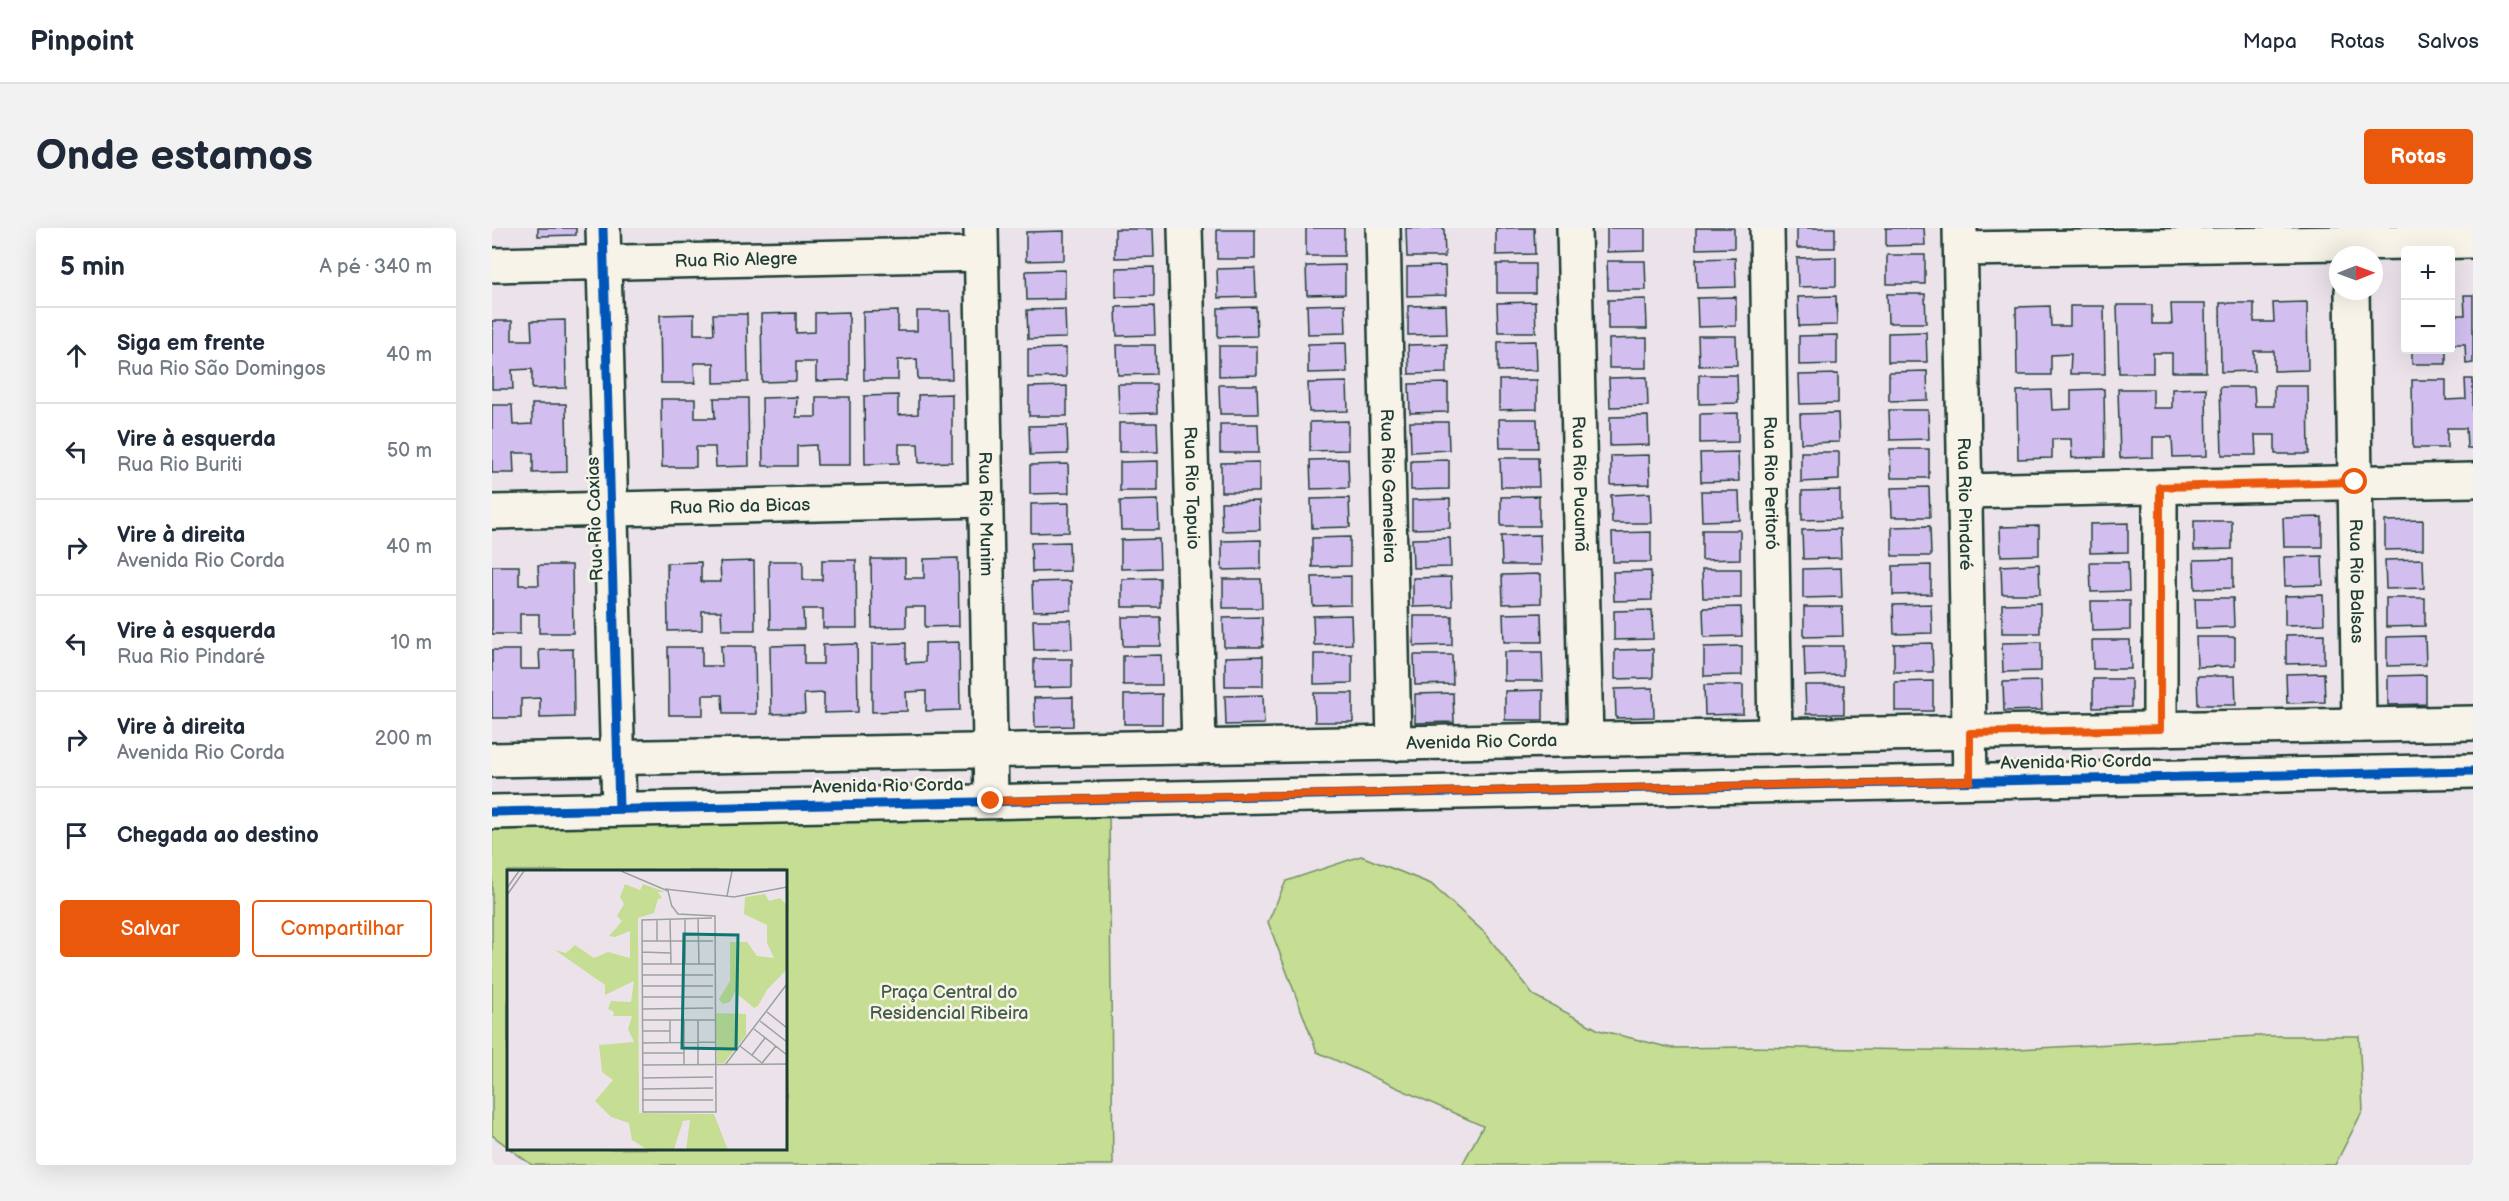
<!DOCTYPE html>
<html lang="pt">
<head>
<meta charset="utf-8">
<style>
  :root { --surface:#fff; --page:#f2f2f3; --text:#1f2937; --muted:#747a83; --line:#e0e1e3; --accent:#ea580c }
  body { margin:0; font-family:"Balsamiq Sans",sans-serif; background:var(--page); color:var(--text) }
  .controls { position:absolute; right:18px; top:18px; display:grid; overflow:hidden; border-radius:6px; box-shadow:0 6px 24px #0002 }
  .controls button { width:54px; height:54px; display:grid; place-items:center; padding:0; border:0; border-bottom:2px solid var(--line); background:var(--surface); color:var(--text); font:30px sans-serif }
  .compass { position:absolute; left:1837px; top:18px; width:54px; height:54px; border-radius:50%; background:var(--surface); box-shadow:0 6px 24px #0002; rotate:89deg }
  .stop { position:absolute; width:18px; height:18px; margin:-14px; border:4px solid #ea580c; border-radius:50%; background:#fff }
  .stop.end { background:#ea580c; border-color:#fff; box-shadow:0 2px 6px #0008 }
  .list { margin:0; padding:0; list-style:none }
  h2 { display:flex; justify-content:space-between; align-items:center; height:78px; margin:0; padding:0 24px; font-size:26px }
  h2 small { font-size:20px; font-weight:400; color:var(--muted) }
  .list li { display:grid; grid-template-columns:39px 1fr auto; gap:18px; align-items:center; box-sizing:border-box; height:96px; padding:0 24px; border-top:2px solid var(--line) }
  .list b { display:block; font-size:22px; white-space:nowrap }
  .list p { margin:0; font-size:20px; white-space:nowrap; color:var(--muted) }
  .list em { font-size:20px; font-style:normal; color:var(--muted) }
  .actions { display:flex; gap:12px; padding:18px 24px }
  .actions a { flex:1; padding:14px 0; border:2px solid var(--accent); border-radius:6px; text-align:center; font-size:21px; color:var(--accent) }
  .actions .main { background:var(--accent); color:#fff }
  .icon { flex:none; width:33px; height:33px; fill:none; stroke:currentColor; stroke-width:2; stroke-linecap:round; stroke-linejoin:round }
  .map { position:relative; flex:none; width:1981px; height:937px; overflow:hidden; border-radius:6px }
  header { display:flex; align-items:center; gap:36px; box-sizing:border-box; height:84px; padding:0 30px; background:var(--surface); border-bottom:2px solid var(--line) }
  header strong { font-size:28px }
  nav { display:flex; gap:33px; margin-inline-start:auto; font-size:21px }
  .intro { display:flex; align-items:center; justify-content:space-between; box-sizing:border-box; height:144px; padding:0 36px }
  h1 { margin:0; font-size:42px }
  .button { padding:15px 27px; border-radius:6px; background:var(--accent); color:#fff; font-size:21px; font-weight:700 }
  main { display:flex; gap:36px; padding:0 36px }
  aside { flex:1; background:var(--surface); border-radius:6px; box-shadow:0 6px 24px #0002 }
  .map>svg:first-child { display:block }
  .green { fill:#c5de94; stroke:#728e64; stroke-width:1.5 }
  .building { fill:#d2bff0; stroke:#1f3d34; stroke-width:1.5 }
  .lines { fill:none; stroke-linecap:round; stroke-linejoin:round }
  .minor-casing { stroke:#1f3d34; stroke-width:38 }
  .tertiary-casing { stroke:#1f3d34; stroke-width:38 }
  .minor { stroke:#f7f3e8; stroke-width:33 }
  .tertiary { stroke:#f7f3e8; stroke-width:33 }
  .cycleway-casing { stroke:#f7f3e8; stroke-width:13 }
  .cycleway { stroke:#0057b8; stroke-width:9 }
  .route { stroke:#ea580c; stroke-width:8 }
  .labels { text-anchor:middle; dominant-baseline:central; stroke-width:5; stroke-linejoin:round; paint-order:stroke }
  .street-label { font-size:18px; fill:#1f3d34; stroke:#f7f3e8 }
  .park-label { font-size:18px; fill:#405d47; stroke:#f7f3e8 }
  .inset-road { fill:none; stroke:#9aa1a1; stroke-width:1.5 }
  .view { fill:#0f766e; fill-opacity:0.15; stroke:#0f766e; stroke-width:3 }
  .inset-edge { fill:none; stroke:#1f3d34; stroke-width:3 }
</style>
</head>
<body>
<header>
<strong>Pinpoint</strong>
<nav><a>Mapa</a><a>Rotas</a><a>Salvos</a></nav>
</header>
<div class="intro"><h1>Onde estamos</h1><a class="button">Rotas</a></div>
<main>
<aside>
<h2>5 min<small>A pé · 340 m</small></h2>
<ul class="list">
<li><svg class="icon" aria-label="ahead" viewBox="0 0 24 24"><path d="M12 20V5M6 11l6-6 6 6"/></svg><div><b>Siga em frente</b><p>Rua Rio São Domingos</p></div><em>40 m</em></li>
<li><svg class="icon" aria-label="left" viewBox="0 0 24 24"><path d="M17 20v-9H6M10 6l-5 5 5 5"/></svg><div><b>Vire à esquerda</b><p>Rua Rio Buriti</p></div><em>50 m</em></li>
<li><svg class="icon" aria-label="right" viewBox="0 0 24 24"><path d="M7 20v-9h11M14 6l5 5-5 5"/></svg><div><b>Vire à direita</b><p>Avenida Rio Corda</p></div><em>40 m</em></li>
<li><svg class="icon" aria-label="left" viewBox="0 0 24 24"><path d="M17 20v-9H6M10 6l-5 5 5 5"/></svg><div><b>Vire à esquerda</b><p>Rua Rio Pindaré</p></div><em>10 m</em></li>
<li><svg class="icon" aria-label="right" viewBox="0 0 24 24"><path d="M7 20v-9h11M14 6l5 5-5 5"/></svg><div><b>Vire à direita</b><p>Avenida Rio Corda</p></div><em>200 m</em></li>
<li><svg class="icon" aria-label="arrive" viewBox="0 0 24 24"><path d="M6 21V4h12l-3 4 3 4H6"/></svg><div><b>Chegada ao destino</b></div></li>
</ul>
<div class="actions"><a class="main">Salvar</a><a>Compartilhar</a></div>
</aside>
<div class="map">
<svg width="1981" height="937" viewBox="0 0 1981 937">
  <rect width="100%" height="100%" fill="#ece3ea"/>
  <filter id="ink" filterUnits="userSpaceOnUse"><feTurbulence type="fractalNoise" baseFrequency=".0167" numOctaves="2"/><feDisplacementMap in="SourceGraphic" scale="12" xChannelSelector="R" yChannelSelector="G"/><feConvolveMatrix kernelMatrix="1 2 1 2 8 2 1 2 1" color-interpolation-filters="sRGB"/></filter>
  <g filter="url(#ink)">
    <path class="green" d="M617 585 621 937H40L18 921 294 920V643H16V919L0 907V602Z
      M869 628 939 656 994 706 1041 767 1107 802 1179 820 1255 819 1490 823 1766 808H1867L1871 882 1843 937H970L991 898 825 824 776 694 794 653Z"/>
    <path class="building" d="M46 0H84V7L46 8Z
      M814 0H852V28H814Z
      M914 0H952L953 29H915Z
      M1004 0H1042L1043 26 1004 27Z
      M1115 0H1153V23L1115 24Z
      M1204 0H1242V20L1204 21Z
      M1305 0H1343V20H1305Z
      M1394 0H1432L1433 17 1394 18Z
      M623 1H661L662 29 623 30Z
      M725 2H763V31H725Z
      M572 3V32L534 33V4Z
      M1395 27H1433V56H1395Z
      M1344 29V58L1306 59 1305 30Z
      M1243 30 1244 59 1205 60 1204 31Z
      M1115 33H1153L1154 62H1116Z
      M1005 36H1043V65H1005Z
      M853 37V66L815 67 814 38Z
      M953 38 954 67 915 68V39Z
      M662 39V68L624 69V40Z
      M763 40 764 69 726 70 725 41Z
      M573 42V71L535 72 534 43Z
      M1395 66H1433L1434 95H1396Z
      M1972 67H1981V135L1974 136 1973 116H1958V87H1973Z
      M1344 68 1345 97 1307 98 1306 69Z
      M1244 69V98L1206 99 1205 70Z
      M1154 71 1155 101H1116V72Z
      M1043 74 1044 104H1006L1005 75Z
      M1815 74 1816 142 1782 143V123H1762L1763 143 1729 144 1728 75H1762V94H1782L1781 75Z
      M853 76 854 105 816 106 815 77Z
      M1679 76H1713L1714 144H1680V125H1661V145H1627L1625 77H1660V96H1680Z
      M954 77 955 106 916 107V78Z
      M662 78 663 107 625 108 624 79Z
      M1558 78 1559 98H1578V78H1612L1613 146H1578L1579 126 1559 127V147H1525L1524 79Z
      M764 79 765 108 726 109V80Z
      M573 81 574 110 536 111 535 82Z
      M406 83V103H425V83H458L460 151H426L425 131 406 132V152H372L371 84Z
      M357 84V152L324 153V134H304V153L270 154 269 86 304 85V105L323 104V85Z
      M202 86V106H222L221 86H255L256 154 222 155V135H202L203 155H169L168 87Z
      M73 92 74 160 40 161V141L20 142 21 161H0V93H20V112H40L39 93Z
      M1434 104 1435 134H1396V105Z
      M1345 107V136L1307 137V108Z
      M1206 108H1244L1245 137 1207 138Z
      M1155 110V140H1117V111Z
      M1044 113 1045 142 1006 143V114Z
      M854 115 855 144 816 145V116Z
      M955 116V145L917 146 916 117Z
      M625 117H663L664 146 626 147Z
      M727 118H765V147L727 148Z
      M574 120V149L536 150V121Z
      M1920 122H1954V136H1920Z
      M1435 143 1436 172 1397 173V144Z
      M1346 146V175L1308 176 1307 147Z
      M1207 147H1245L1246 175 1207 176Z
      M1155 149 1156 178 1118 179 1117 150Z
      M1973 151H1981V220H1975L1974 200H1955V220H1921L1920 152H1954V172L1974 171Z
      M1007 152H1045V181L1007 182Z
      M855 154 856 183 817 184 816 155Z
      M956 155V184L918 185 917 156Z
      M626 156H664L665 185 627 186Z
      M727 157H765L766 186H728Z
      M575 158V188H537V159Z
      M1782 158H1816L1817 226H1783V207H1763L1764 227H1730L1728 159H1762L1763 178H1782Z
      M1714 160 1715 228 1681 229 1680 209H1661V229L1628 230 1626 161H1661V180H1680V161Z
      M1612 161 1613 229 1580 230 1579 211H1560V230L1526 231 1525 163 1559 162 1560 182 1579 181V162Z
      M460 166V234L427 235 426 216H407V235L373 236 372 168 406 167V187L426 186V167Z
      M305 169 304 189H324V169H358V237H325L324 217 305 218V238H271L270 170Z
      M222 170H256L257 238 224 239 223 219H204V239H170L169 171H203V190H223Z
      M40 176H74L75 244 41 245V225H21L22 245H0V177H20L21 197 40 196Z
      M1397 182H1436L1437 211 1398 212Z
      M1246 185V214L1208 215V186Z
      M1346 185 1347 214 1309 215 1308 186Z
      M1156 188 1157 217 1118 218V189Z
      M1007 191H1045L1046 220H1008Z
      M856 193V222L818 223V194Z
      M918 194H956L957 222 919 224Z
      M627 195H665L666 224H627Z
      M728 196H766L767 225H728Z
      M575 197 576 226 538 227 537 198Z
      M1398 221H1437V250H1399Z
      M1246 224 1247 253 1209 254 1208 225Z
      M1309 224H1347V252L1309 254Z
      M1157 227 1158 256 1119 257V228Z
      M1008 230H1046L1047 259H1009Z
      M856 231 857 260 819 261 818 232Z
      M957 232V261L919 262V233Z
      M666 233V263H628V234Z
      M767 234V264H729V235Z
      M576 236 577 265 538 266V237Z
      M1437 259 1438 289H1400L1399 260Z
      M1348 262V291L1310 292V263Z
      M1209 263H1247L1248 292 1210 293Z
      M1158 265 1159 295H1120L1119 267Z
      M1047 268V298H1009V269Z
      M857 270 858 299 820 300 819 271Z
      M958 271V300L920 301V272Z
      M666 272 667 302H629L628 273Z
      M767 273 768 302 730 303 729 274Z
      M577 275V304L539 305V276Z
      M1830 289V319H1792L1791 290Z
      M1931 292V321L1893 322V293Z
      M1702 293H1740V321L1702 322Z
      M1636 295V324L1598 325V296Z
      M1438 298 1439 328H1400V299Z
      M1547 298V327L1509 328 1508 299Z
      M1348 301 1349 330 1311 331 1310 302Z
      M1210 302H1248V331L1210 332Z
      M1159 304V334H1121L1120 305Z
      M1048 307 1049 337H1010L1009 308Z
      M858 309V338L820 339V310Z
      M958 310 959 339 921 340 920 311Z
      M667 311 668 340 629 341V312Z
      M769 312V341L730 342V313Z
      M577 314 578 343 540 344 539 315Z
      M1830 328 1831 357 1793 358 1792 329Z
      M466 330 467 398 433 399V379H414V399L380 400 379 331H413V350H432V331Z
      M1741 331V360L1703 361 1702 332Z
      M1931 331 1932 360 1894 361 1893 332Z
      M330 332H364L365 400H331V381H311L312 401H278L277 333H311V352H330Z
      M262 333 263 402H230L229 383H210V402L176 403 175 335 209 334V354H229L228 334Z
      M1598 334H1636L1637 363 1599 364Z
      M1547 336 1548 366H1510L1509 338Z
      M46 337H80L81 405H47V386H28V406H0V338H27V357H47Z
      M1439 337V366L1401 367V338Z
      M1349 340 1350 369 1311 370V341Z
      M1210 341H1249V370H1211Z
      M1159 343 1160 372 1122 373 1121 344Z
      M1049 346V375L1011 376 1010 347Z
      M859 348V377L821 378 820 349Z
      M959 349 960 378 921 379V350Z
      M668 350V379H630V351Z
      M731 351H769L770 380H731Z
      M579 353V382L541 383 540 354Z
      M1831 367 1832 396 1793 397V368Z
      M1703 370H1741L1742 399 1704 400Z
      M1894 370H1933V398L1894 399Z
      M1599 373H1638V402L1600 403Z
      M1548 375V405H1510V376Z
      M1439 376 1440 405 1402 406 1401 377Z
      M1249 379 1250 408 1212 409 1211 380Z
      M1312 379H1350L1351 408 1312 409Z
      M1160 382 1161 411 1122 412V383Z
      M1049 385 1050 414H1012L1011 386Z
      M859 387 860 416 822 417 821 388Z
      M922 388H960V417L922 418Z
      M630 389H668L669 418H631Z
      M770 389 771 419H732L731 390Z
      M541 392H579L580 421 542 422Z
      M1832 406V435L1794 436V407Z
      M1933 408 1934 437 1895 438V409Z
      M1704 409H1743V438L1705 439Z
      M1600 412H1638L1639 441H1601Z
      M467 414 468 482 434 483V463L414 464 415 483 380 484V416L414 415V435L433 434V415Z
      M1549 414V443L1511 444 1510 415Z
      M1440 415 1441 444H1402V416Z
      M365 416 366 484 332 485V465L312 466 313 485 279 486 278 418 312 417V436H331V417Z
      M229 418H263L264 486H231L230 467H211V487H177L176 419H210V438H230Z
      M1250 418V447L1212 448V419Z
      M1312 418H1351V447L1313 448Z
      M81 421 82 489 48 490V470L29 471V490H0V422H28V441H48L47 422Z
      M1161 421V450L1123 451V422Z
      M1012 424H1050L1051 453H1012Z
      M822 426H860V455L822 456Z
      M669 427 670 457H631V428Z
      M922 427H960L961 456 923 457Z
      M771 428V458H733V429Z
      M542 431H580V459L542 460Z
      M1832 445 1833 474 1795 475 1794 446Z
      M1934 447V476L1896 477V448Z
      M1705 448H1743L1744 477H1706Z
      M1601 451H1639V479L1601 480Z
      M1441 453V483H1403V454Z
      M1549 453 1550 482 1512 483 1511 454Z
      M1212 457H1251V486L1213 487Z
      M1313 457H1352V486H1314Z
      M1161 460 1162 489 1124 490 1123 461Z
      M1051 462V492H1013V463Z
      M822 465H861V494H823Z
      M961 465 962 494 923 495V466Z
      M670 466V496H632V467Z
      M771 467 772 496 734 497 733 468Z
      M581 469V498L543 499 542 470Z"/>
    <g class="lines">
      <defs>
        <g id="minor">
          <path d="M111 0 127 581"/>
          <path id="s1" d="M489 0 499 573"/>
          <path id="s2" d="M693 0 707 519"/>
          <path id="s3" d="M891 0 902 516"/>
          <path id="s4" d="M1082 0 1094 512"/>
          <path id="s5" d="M1275 0 1283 509"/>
          <path id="s6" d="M1468 0 1478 553"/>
          <path d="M1469 21 1981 13"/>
          <path id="s7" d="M0 37 489 26"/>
          <path id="s8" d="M1860 63 1867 497"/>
          <path d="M1668 259V501"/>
          <path d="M1473 263 1981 252"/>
          <path id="s9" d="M0 284 494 272"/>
        </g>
        <g id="tertiary">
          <path id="s10" d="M0 532 1981 495"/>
          <path d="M0 584 1981 543"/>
        </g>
      </defs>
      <use href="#minor" class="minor-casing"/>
      <use href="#tertiary" class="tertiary-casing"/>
      <use href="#minor" class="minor"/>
      <use href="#tertiary" class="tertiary"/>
      <defs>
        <path id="cycleway" d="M111 0 127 581
          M0 584 1981 543"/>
      </defs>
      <use href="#cycleway" class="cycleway-casing"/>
      <use href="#cycleway" class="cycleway"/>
    </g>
  </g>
  <g class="lines" filter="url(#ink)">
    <path class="route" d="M499 573 1478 553V505L1668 501V259L1863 254"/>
  </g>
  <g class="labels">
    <g class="street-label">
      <text stroke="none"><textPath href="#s7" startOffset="244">Rua Rio Alegre</textPath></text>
      <text stroke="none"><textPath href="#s5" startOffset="255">Rua Rio Peritoró</textPath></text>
      <text stroke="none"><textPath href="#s4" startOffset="256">Rua Rio Pucumã</textPath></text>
      <text stroke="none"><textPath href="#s3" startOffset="258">Rua Rio Gameleira</textPath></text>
      <text stroke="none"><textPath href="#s2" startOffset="260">Rua Rio Tapuio</textPath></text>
      <text stroke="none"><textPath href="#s6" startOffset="276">Rua Rio Pindaré</textPath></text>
      <text stroke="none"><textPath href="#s9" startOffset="248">Rua Rio da Bicas</textPath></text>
      <text stroke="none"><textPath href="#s1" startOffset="286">Rua Rio Munim</textPath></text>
      <text transform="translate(103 291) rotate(-92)">Rua Rio Caxias</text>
      <text stroke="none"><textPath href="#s8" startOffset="290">Rua Rio Balsas</textPath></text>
      <text stroke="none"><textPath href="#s10" startOffset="990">Avenida Rio Corda</textPath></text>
      <text transform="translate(1584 534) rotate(-1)">Avenida Rio Corda</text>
      <text transform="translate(396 558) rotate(-1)">Avenida Rio Corda</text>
    </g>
    <g class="park-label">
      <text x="457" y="764">Praça Central do<tspan x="457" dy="21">Residencial Ribeira</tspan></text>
    </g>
  </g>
  <g transform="translate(15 642)">
    <rect width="280" height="280" fill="#ece3ea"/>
    <path d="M118 14 133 20 136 14 158 22H151L155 28 151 29 147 43 131 48 132 243 207 244 221 280H179L183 250 176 251 167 279 141 280 125 270 122 253 104 247 88 231 106 210 95 202 92 175 127 172 121 159 125 146H106L107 142 101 139 104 131 124 132 127 111 98 125V115L48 80 59 83 68 75 87 88 101 82 123 88V61L108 67 102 66 115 51 110 46 117 34 113 27ZM258 24 262 31 273 28 280 35V99L260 120 251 136 247 138 228 122 223 132 216 134 212 129 223 111V72H240L250 86 267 88 260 73V55L237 44 238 27ZM209 143 239 144V165L217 193H210Z" fill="#c5de94"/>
    <path class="inset-road" d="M114 1 161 21 165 37M0 18 12 1M158 19 227 27 280 17M0 25 17 1M220 26 225 1M165 36 171 44 208 46 209 242H136L135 50 205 48M191 48 192 94M163 49 164 94M135 71H206M150 71V49M135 82 163 83M135 94H208M178 94V49M135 105H206M135 116H206M135 127H206M135 139 206 138M260 142 280 158M135 150H208M163 150V172M177 150V195M191 150V195M253 151 280 172M247 159 280 185M135 161H163M135 173 209 172M233 176 255 193M135 183H177M245 185 258 168M255 193 269 176M135 195 280 194M218 195 280 114M135 208 206 207M135 219 206 218M135 230H206"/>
    <path class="view" d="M177 64 231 65 229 179 175 178Z"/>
    <rect width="280" height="280" class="inset-edge"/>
  </g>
</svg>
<div class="controls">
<button>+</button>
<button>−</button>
</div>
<svg class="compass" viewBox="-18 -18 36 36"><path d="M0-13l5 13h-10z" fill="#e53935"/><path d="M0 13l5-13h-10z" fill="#747a83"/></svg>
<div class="stop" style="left:1863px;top:254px"></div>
<div class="stop end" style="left:499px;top:573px"></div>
</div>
</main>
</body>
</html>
